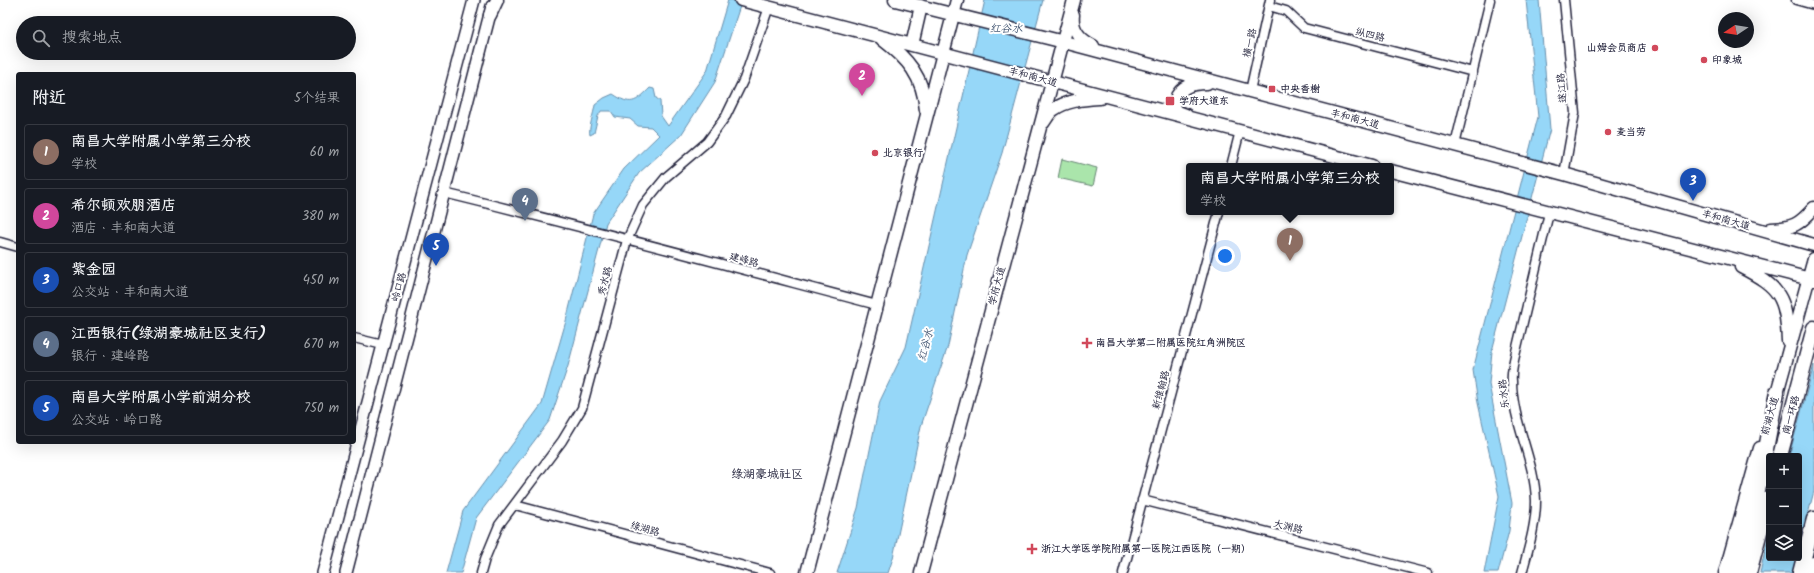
<!DOCTYPE html>
<html lang="zh">
<head>
<meta charset="utf-8">
<style>
  :root { --surface:#171b24; --page:#20242c; --text:#f1f3f6; --muted:#9ea1a6; --line:#363941; --accent:#d1495b }
  body { margin:0; font-family:Kalam,"LXGW WenKai TC",sans-serif; background:var(--page); color:var(--text) }
  .controls { position:absolute; right:12px; bottom:12px; display:grid; overflow:hidden; border-radius:4px; box-shadow:0 4px 16px #0002 }
  .controls button { width:36px; height:36px; display:grid; place-items:center; padding:0; border:0; border-bottom:1px solid var(--line); background:var(--surface); color:var(--text); font:20px sans-serif }
  .compass { position:absolute; left:1718px; top:12px; width:36px; height:36px; border-radius:50%; background:var(--surface); box-shadow:0 4px 16px #0002; rotate:258deg }
  .you { position:absolute; left:1225px; top:256px; width:14px; height:14px; margin:-10px; border:3px solid #fff; border-radius:50%; background:#1a73e8; box-shadow:0 0 0 6px #1a73e833 }
  .badge { display:grid; place-items:center; width:26px; height:26px; border-radius:50%; background:var(--accent); color:#fff; font-size:13px; font-weight:700 }
  .pin { position:absolute; translate:-50% -33px; filter:drop-shadow(0 1px 2px #0008) }
  .pin::after { content:''; position:absolute; top:21px; width:14px; height:12px; background:inherit; clip-path:polygon(0 0,100% 0,50% 100%) }
  .popup { position:absolute; left:1186px; top:163px; width:208px; height:52px; box-sizing:border-box; display:grid; place-content:center; border-radius:4px; background:var(--surface); filter:drop-shadow(0 1px 3px #0005); font-size:13px; white-space:nowrap; color:var(--muted) }
  .popup b { font-size:15px; color:var(--text) }
  .popup::after { content:''; position:absolute; left:50%; top:100%; margin-left:-8px; border:8px solid transparent; border-top-color:var(--surface) }
  .list { margin:0; padding:0; list-style:none }
  h2 { display:flex; justify-content:space-between; align-items:center; height:52px; margin:0; padding:0 16px; font-size:17px }
  h2 small { font-size:13px; font-weight:400; color:var(--muted) }
  .list li { display:grid; grid-template-columns:26px 1fr auto; gap:12px; align-items:center; box-sizing:border-box; height:56px; margin:0 8px 8px; padding:0 8px; border:1px solid var(--line); border-radius:4px }
  .list b { display:block; font-size:15px; white-space:nowrap }
  .list p { margin:0; font-size:13px; white-space:nowrap; color:var(--muted) }
  .list em { font-size:13px; font-style:normal; color:var(--muted) }
  .icon { flex:none; width:22px; height:22px; fill:none; stroke:currentColor; stroke-width:2; stroke-linecap:round; stroke-linejoin:round }
  .map { position:relative; flex:none; width:1814px; height:573px; overflow:hidden }
  .search { position:absolute; background:var(--surface); box-shadow:0 4px 16px #0002; left:16px; top:16px; width:340px; height:44px; display:flex; align-items:center; gap:10px; box-sizing:border-box; padding:0 14px; border-radius:22px; color:var(--muted); font-size:15px }
  .panel { position:absolute; background:var(--surface); box-shadow:0 4px 16px #0002; left:16px; top:72px; width:340px; height:372px; border-radius:4px }
  .map>svg:first-child { display:block }
  .green { fill:#aae5ab; stroke:#668473 }
  .water { fill:#96d7f8; stroke:#688fac }
  .lines { fill:none; stroke-linecap:round; stroke-linejoin:round }
  .street-casing { stroke:#22223b; stroke-width:11 }
  .secondary-casing { stroke:#22223b; stroke-width:14 }
  .primary-casing { stroke:#22223b; stroke-width:15 }
  .highway-casing { stroke:#22223b; stroke-width:17 }
  .street { stroke:#fff; stroke-width:8 }
  .secondary { stroke:#fff; stroke-width:11 }
  .primary { stroke:#fff; stroke-width:12 }
  .highway { stroke:#fff; stroke-width:14 }
  .poi-dot { fill:#d1495b; stroke:#fff; stroke-width:1.5 }
  .labels { text-anchor:middle; dominant-baseline:central; stroke-width:4; stroke-linejoin:round; paint-order:stroke }
  .street-label { font-size:10px; fill:#22223b; stroke:#fff }
  .poi-label { font-size:10px; font-weight:bold; fill:#22223b; stroke:#fff; text-anchor:start }
  .water-label { font-size:11px; font-style:italic; fill:#455874; stroke:#fff }
  .quarter-label { font-size:12px; fill:#22223b; stroke:#fff }
</style>
</head>
<body>
<div class="map">
<svg width="1814" height="573" viewBox="0 0 1814 573">
  <rect width="100%" height="100%" fill="#fff"/>
  <filter id="ink" filterUnits="userSpaceOnUse"><feTurbulence type="fractalNoise" baseFrequency=".025" numOctaves="2"/><feDisplacementMap in="SourceGraphic" scale="8" xChannelSelector="R" yChannelSelector="G"/><feConvolveMatrix kernelMatrix="1 2 1 2 8 2 1 2 1" color-interpolation-filters="sRGB"/></filter>
  <g filter="url(#ink)">
    <path class="green" d="M1062 159 1097 168 1093 186 1058 178Z"/>
    <path class="water" d="M728 0H742L715 82 681 135 639 173 606 223 568 366 550 420 476 518 461 573H446L463 511 542 404 566 321 593 214 624 169 659 135 651 127 638 126 630 119 615 117 611 111H601L598 116 594 133 590 135C588 129 594 113 595 105L604 98 613 94C631 106 635 103 650 88L654 89 656 98 660 101 661 116 668 126 707 71Z
      M985 0H1043L1002 153 967 255 948 346 921 426 893 558 888 573H837L858 508 880 401 906 347Z
      M1526 0H1539L1550 129 1492 351 1489 384 1512 503 1509 531 1498 573H1484L1499 496 1478 403 1473 370 1538 117Z
      M1814 365V491L1799 549V456H1789Z
      M1769 533V558H1797L1793 573H1760Z"/>
    <g class="lines">
      <defs>
        <path id="street" d="M1796 0 1814 5
          M1269 6 1286 11 1304 28 1473 72
          M1250 91 1270 0
          M1455 145 1490 0
          M1231 166 1240 131
          M1564 174 1575 113 1564 0
          M444 193C589 228 733 267 877 305
          M0 242 18 247
          M354 338 383 345
          M1142 500 1428 573
          M515 505 770 573
          M481 573 485 559 499 525 562 441 582 408 627 240 643 205 666 177 707 142 726 116 744 79 769 7
          M1123 573 1219 212
          M1522 573C1528 550 1536 525 1536 501 1535 460 1512 422 1512 381 1511 374 1513 367 1514 360L1549 213"/>
        <path id="secondary" d="M323 573 474 0
          M346 573 492 6"/>
        <path id="primary" d="M741 0 1372 166
          M895 0 1064 42 1564 174 1814 245
          M490 15 497 0
          M1073 15C1071 30 1081 40 1093 46
          M882 39C908 59 923 76 926 110
          M912 45 921 6
          M1186 115 1178 112 1174 108C1176 88 1188 83 1207 83
          M1043 123C1046 119 1049 113 1053 110 1066 100 1085 99 1100 98
          M1391 171 1814 280
          M1771 229C1793 228 1799 225 1814 208
          M1741 267C1780 287 1786 297 1788 341
          M1775 400 1814 259
          M807 573 957 0
          M921 573 1074 0
          M1725 573 1760 448"/>
        <path id="highway" d="M1780 456 1814 328
          M1736 573 1758 490 1777 392
          M1749 573 1769 498
          M1800 573 1814 519
          M1812 573 1814 564"/>
      </defs>
      <use href="#street" class="street-casing"/>
      <use href="#secondary" class="secondary-casing"/>
      <use href="#primary" class="primary-casing"/>
      <use href="#highway" class="highway-casing"/>
      <use href="#street" class="street"/>
      <use href="#secondary" class="secondary"/>
      <use href="#primary" class="primary"/>
      <use href="#highway" class="highway"/>
    </g>
  </g>
  <g class="poi-dot">
    <circle cx="1655" cy="48" r="4"/>
    <circle cx="1704" cy="60" r="4"/>
    <rect x="1268" y="85" width="8" height="8" rx="2"/>
    <rect x="1165" y="96" width="10" height="10" rx="2"/>
    <circle cx="1608" cy="132" r="4"/>
    <circle cx="875" cy="153" r="4"/>
    <path d="M1085 337h4v4h4v4h-4v4h-4v-4h-4v-4h4z"/>
    <path d="M1030 543h4v4h4v4h-4v4h-4v-4h-4v-4h4z"/>
  </g>
  <g class="labels">
    <g class="street-label">
      <text transform="translate(1370 35) rotate(14)">纵四路</text>
      <text transform="translate(1250 43) rotate(-77)">横一路</text>
      <text transform="translate(1033 77) rotate(15)">丰和南大道</text>
      <text transform="translate(1562 88) rotate(-95)">遂江路</text>
      <text transform="translate(1355 119) rotate(15)">丰和南大道</text>
      <text transform="translate(1726 220) rotate(16)">丰和南大道</text>
      <text transform="translate(744 260) rotate(15)">建峰路</text>
      <text transform="translate(605 281) rotate(-75)">秀水路</text>
      <text transform="translate(997 286) rotate(-75)">学府大道</text>
      <text transform="translate(399 287) rotate(-75)">岭口路</text>
      <text transform="translate(1161 390) rotate(-75)">新维翰路</text>
      <text transform="translate(1504 394) rotate(-96)">乐水路</text>
      <text transform="translate(1791 415) rotate(-75)">南一环路</text>
      <text transform="translate(1770 416) rotate(-74)">前湖大道</text>
      <text transform="translate(1288 527) rotate(14)">大渊路</text>
      <text transform="translate(645 529) rotate(15)">绿湖路</text>
    </g>
    <g class="poi-label">
      <text x="1647" y="48" text-anchor="end">山姆会员商店</text>
      <text x="1712" y="60">印象城</text>
      <text x="1280" y="89">中央香榭</text>
      <text x="1179" y="101">学府大道东</text>
      <text x="1616" y="132">麦当劳</text>
      <text x="883" y="153">北京银行</text>
      <text x="1096" y="343">南昌大学第二附属医院红角洲院区</text>
      <text x="1041" y="549">浙江大学医学院附属第一医院江西医院（一期）</text>
    </g>
    <g class="water-label">
      <text x="1006" y="29">红谷水</text>
      <text transform="translate(926 345) rotate(-75)">红谷水</text>
    </g>
    <g class="quarter-label">
      <text x="767" y="474">绿湖豪城社区</text>
    </g>
  </g>
</svg>
<div class="controls">
<button>+</button>
<button>−</button>
<button><svg class="icon" aria-label="layers" viewBox="0 0 24 24"><path d="M12 4l9 5-9 5-9-5zM3 14l9 5 9-5"/></svg></button>
</div>
<svg class="compass" viewBox="-18 -18 36 36"><path d="M0-13l5 13h-10z" fill="#e53935"/><path d="M0 13l5-13h-10z" fill="#9ea1a6"/></svg>
<div class="you"></div>
<div class="pin badge" style="left:1290px;top:261px;background:#8d6e63">1</div>
<div class="popup"><b>南昌大学附属小学第三分校</b>学校</div>
<div class="pin badge" style="left:862px;top:96px;background:#d1479c">2</div>
<div class="pin badge" style="left:1693px;top:201px;background:#1a4fb4">3</div>
<div class="pin badge" style="left:525px;top:221px;background:#5c6f8a">4</div>
<div class="pin badge" style="left:436px;top:266px;background:#1a4fb4">5</div>
<div class="search"><svg class="icon" aria-label="search" viewBox="0 0 24 24"><circle cx="10" cy="10" r="6"/><path d="M15 15l6 6"/></svg>搜索地点</div>
<section class="panel">
<h2>附近<small>5个结果</small></h2>
<ul class="list">
<li><span class="badge" style="background:#8d6e63">1</span><div><b>南昌大学附属小学第三分校</b><p>学校</p></div><em>60 m</em></li>
<li><span class="badge" style="background:#d1479c">2</span><div><b>希尔顿欢朋酒店</b><p>酒店 · 丰和南大道</p></div><em>380 m</em></li>
<li><span class="badge" style="background:#1a4fb4">3</span><div><b>紫金园</b><p>公交站 · 丰和南大道</p></div><em>450 m</em></li>
<li><span class="badge" style="background:#5c6f8a">4</span><div><b>江西银行(绿湖豪城社区支行)</b><p>银行 · 建峰路</p></div><em>670 m</em></li>
<li><span class="badge" style="background:#1a4fb4">5</span><div><b>南昌大学附属小学前湖分校</b><p>公交站 · 岭口路</p></div><em>750 m</em></li>
</ul>
</section>
</div>
</body>
</html>
